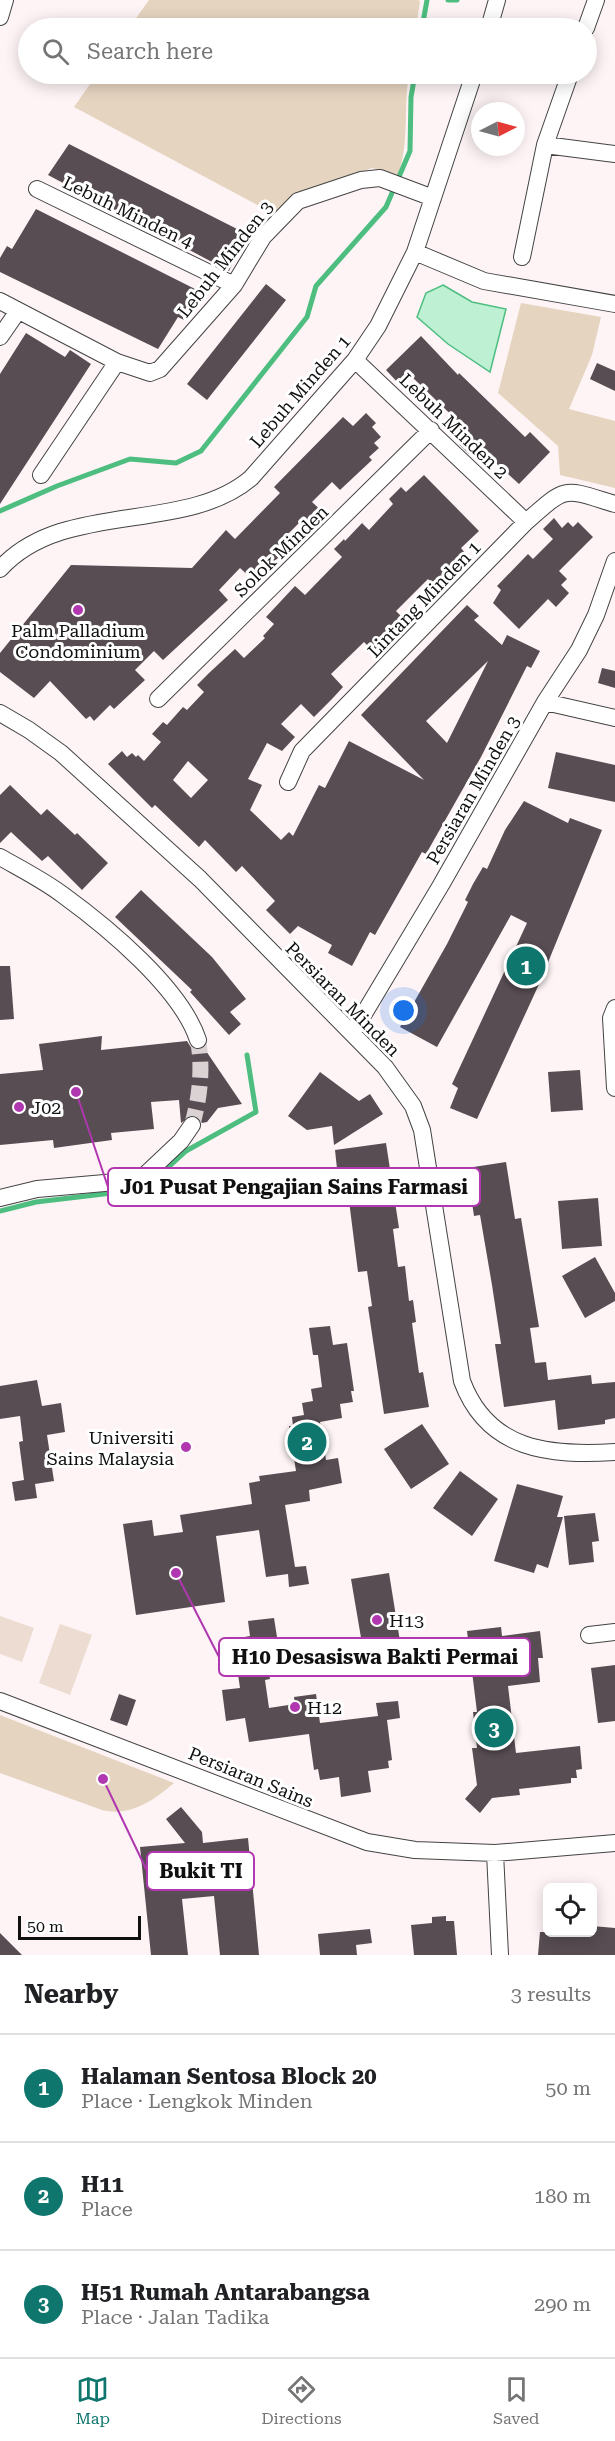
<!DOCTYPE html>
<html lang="en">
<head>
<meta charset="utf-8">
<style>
  :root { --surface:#fff; --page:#f2f2f2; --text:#202124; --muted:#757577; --line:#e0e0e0; --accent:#0f766e }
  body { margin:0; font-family:"Roboto Serif",serif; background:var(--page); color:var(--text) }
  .controls { position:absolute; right:18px; bottom:18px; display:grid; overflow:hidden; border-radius:9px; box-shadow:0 3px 15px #0003 }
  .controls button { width:54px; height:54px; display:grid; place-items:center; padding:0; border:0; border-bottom:2px solid var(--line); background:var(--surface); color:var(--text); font:30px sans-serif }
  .compass { position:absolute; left:471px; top:102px; width:54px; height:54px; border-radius:50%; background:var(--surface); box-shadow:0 3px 15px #0003; rotate:84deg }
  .scale { position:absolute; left:18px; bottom:15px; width:123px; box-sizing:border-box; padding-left:6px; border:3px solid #101010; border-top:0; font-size:16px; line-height:21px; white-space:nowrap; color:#101010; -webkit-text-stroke:4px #fff; paint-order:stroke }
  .you { position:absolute; left:404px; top:1011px; width:21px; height:21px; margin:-15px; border:4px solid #fff; border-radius:50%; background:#1a73e8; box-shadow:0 0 0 9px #1a73e833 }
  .badge { display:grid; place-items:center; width:39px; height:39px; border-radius:50%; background:var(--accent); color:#fff; font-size:20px; font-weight:700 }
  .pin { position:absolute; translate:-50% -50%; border:3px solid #fff; box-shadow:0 2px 6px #0006 }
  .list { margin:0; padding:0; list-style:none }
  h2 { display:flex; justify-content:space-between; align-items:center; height:78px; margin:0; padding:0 24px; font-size:26px }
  h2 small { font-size:20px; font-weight:400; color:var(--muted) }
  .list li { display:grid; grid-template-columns:39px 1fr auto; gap:18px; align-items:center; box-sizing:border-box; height:108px; padding:0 24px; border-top:2px solid var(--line) }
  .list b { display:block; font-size:22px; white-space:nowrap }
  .list p { margin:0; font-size:20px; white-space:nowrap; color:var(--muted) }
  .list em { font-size:20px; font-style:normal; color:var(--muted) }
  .icon { flex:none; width:33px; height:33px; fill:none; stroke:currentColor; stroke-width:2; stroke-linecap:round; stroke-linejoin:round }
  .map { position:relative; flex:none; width:615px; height:1955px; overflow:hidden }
  .search { position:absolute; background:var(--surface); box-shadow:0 3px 15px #0003; left:18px; right:18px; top:18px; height:66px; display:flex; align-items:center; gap:15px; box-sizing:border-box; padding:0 21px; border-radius:33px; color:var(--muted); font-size:22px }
  .sheet { height:402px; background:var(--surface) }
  nav { display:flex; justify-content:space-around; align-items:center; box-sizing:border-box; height:84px; border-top:2px solid var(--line); background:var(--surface); font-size:16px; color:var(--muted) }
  nav a { display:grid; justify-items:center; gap:3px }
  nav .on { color:var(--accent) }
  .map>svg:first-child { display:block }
  .green { fill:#e5d4c0 }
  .pitch { fill:#eddcd1 }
  .water { fill:#bef0d3; stroke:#4dbe80; stroke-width:1.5 }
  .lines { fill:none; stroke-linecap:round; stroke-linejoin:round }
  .stream { stroke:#4dbe80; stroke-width:5 }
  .building { fill:#574d53; fill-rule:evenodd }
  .minor-tunnel { stroke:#dad2d3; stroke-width:16; stroke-dasharray:16 8; stroke-linecap:butt }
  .minor-casing { stroke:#434343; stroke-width:18 }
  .minor { stroke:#fff; stroke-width:16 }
  .poi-dot { fill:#b037b0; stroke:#fff; stroke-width:2 }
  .labels { text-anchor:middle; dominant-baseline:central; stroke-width:6; stroke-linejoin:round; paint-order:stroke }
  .street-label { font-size:18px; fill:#101010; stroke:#fff }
  .poi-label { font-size:18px; fill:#101010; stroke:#fff; text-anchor:start }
  .leader { fill:none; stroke:#b037b0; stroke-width:2 }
  .callout-dot { fill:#b037b0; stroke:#fff; stroke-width:2 }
  .callout { fill:#fff; stroke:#b037b0; stroke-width:2 }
  .callout-label { font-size:20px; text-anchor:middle; font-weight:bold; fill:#101010 }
</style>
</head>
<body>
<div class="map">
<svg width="615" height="1955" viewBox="0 0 615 1955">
  <rect width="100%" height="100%" fill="#fef4f5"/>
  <path class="green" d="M149 0H418L420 1 416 28H129Z
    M97 74H409C403 110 410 140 398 175L372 168 295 197 274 214 74 107Z
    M521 303 601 317 592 355 569 409 615 421V488L560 475 558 446 498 393Z
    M0 1715 174 1783C153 1801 130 1817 102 1810L0 1773Z"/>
  <path class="pitch" d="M0 1616 34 1628 22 1662 0 1654Z
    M60 1624 92 1635 70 1695 39 1683Z"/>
  <path class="water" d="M443 285 472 302 506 309 490 372 448 344 417 317 426 293Z"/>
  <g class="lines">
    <path class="stream" d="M448 0H457
      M422 28 427 0
      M0 511 57 486 130 459 176 463 201 451 307 317 316 286 386 207 410 151 411 97 415 74
      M0 1211 36 1202 129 1191 150 1184 186 1151 256 1112 247 1055"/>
  </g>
  <path class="building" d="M69 144 247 234 229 271 48 175Z
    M36 209 199 291 184 320 178 317 158 349 0 272V258L7 246 12 249Z
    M266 284 286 300 207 400 187 384Z
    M26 333 65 357 70 350 91 364 0 504V374Z
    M421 336 458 375 459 373 525 437 530 432 550 452 519 484 477 446 469 454 459 444 470 433 410 375 400 385 386 370Z
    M597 363 615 371V391L590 379Z
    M366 413 376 423 372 427 381 437 374 443 379 448 369 457 372 460 340 490 332 482 312 502 325 514 314 526 305 517 279 543 286 550 272 564 269 561 252 579 240 568 219 590 228 600 163 660 154 651 135 670 145 680 114 709 110 705 94 721 90 716 86 719 50 681 34 698 0 672V653L71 565 192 568 226 530 235 539 280 493 274 487 343 417 353 426Z
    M424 475 479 531 461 548 466 554 446 574 452 580 441 592 428 579 396 611 409 624 397 636 377 655 364 642 331 674 343 687 332 699 314 717 301 704 281 724 295 737 282 751 267 743 248 779 262 785 250 810 281 840 289 832 293 836 319 785 325 788 349 741 424 780 361 715 467 605 479 616 474 620 502 645 507 635 540 651 531 668 527 666 481 757 426 854 422 852 375 935 370 932 352 966 328 953 332 945 298 926 290 934 266 910 275 901 242 866 236 872 205 840 199 847 155 805 152 808 108 764 122 751 127 757 132 753 136 757 138 755 144 761 161 742 152 734 163 722 167 725 183 707 187 710 204 692 197 685 209 673 235 649 244 658 265 638 263 636 274 624 266 617 295 586 305 595 342 557 334 549 344 539 345 541 362 523 369 530 393 504 389 499 401 487 406 492ZM488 661 447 743 426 721ZM188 761 208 780 191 798 173 780Z
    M554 518 562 528 568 522 573 527 578 522 593 537 559 571 567 579 561 585 569 593 556 607 548 599 519 629 493 603 501 590 497 586 528 554 533 559 553 539 543 529Z
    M602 668 615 671V688L598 683Z
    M556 752 615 765V802L548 788Z
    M10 785 41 815 47 809 75 835 77 833 108 863 82 890 48 856 42 861 11 832 0 843V795Z
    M524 801 568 823 570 818 602 830 540 982 477 1119 450 1108 458 1088 452 1084 527 923 511 915 437 1047 400 1027 447 944 468 902 465 900 473 884 483 867 487 869 505 830Z
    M141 890 212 957 246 999 230 1012 241 1024 229 1035 190 992 192 990 115 917Z
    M0 966H10L14 1019 0 1020Z
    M102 1036 101 1050 187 1041 192 1049 204 1048 242 1104 218 1108 207 1122 202 1123 198 1117 192 1115 181 1123 179 1100 151 1102 154 1129 111 1133 112 1140 54 1148 53 1140 0 1145V1074L43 1070 39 1044Z
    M580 1070 583 1110 551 1112 548 1072Z
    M320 1072 359 1101 370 1094 383 1114 334 1145 332 1126 307 1130 288 1116Z
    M386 1143 399 1228 393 1229 398 1267 405 1266 409 1301 413 1300 416 1322 412 1323 419 1373 423 1372 429 1407 384 1414 368 1307 372 1306 367 1271 358 1272 346 1177 338 1178 335 1150Z
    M506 1162 515 1219 521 1218 539 1327 530 1328 535 1363 546 1362 548 1380 591 1375 592 1384 615 1382V1418L605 1420V1424L558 1430 555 1400 504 1407 495 1344H501L492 1285 480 1215 474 1216 467 1168Z
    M598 1198 602 1246 562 1249 558 1201Z
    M595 1257 615 1293V1301L585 1318 562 1276Z
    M330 1326 333 1345 347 1343 354 1391H351L353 1402 340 1404 342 1418 320 1422 326 1460 338 1458 342 1483 309 1490 310 1501 285 1505 295 1567 306 1566 309 1584 289 1587 288 1574 266 1577 259 1530 216 1536 225 1602 136 1615 123 1524 152 1520 154 1536 183 1532 180 1515 252 1504 249 1483 260 1481 259 1476 296 1471 289 1426H293L292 1417 304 1415 302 1403 313 1401 311 1389 322 1387 318 1355H313L309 1328Z
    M37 1380 42 1406 61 1403 65 1432 47 1435 54 1481 35 1484 37 1498 15 1501 12 1482 24 1480 19 1442 23 1441 20 1416 0 1419V1386Z
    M422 1424 449 1464 411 1489 384 1449Z
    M460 1471 498 1499 472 1536 433 1508Z
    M517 1484 563 1496 557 1517H563L548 1568 537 1564 534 1573 494 1561Z
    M595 1513 599 1541 592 1542 594 1562 569 1565 564 1516Z
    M389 1573 403 1660 366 1667 351 1579Z
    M274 1618 277 1637 264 1639 270 1679 265 1680 269 1708 295 1704 294 1697 316 1694 320 1723 378 1716 376 1703 398 1701 400 1718 387 1720 392 1760 388 1761 389 1768 368 1771 371 1792 341 1797 339 1777 320 1780 318 1769 314 1770 309 1734 249 1742 245 1718 226 1721 222 1690 240 1688 233 1639 250 1636 248 1621Z
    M501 1627 502 1636 540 1631 543 1658H538L540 1682 508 1686 516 1753 580 1746 582 1769 576 1770 577 1778H571V1783L519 1789 520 1795 492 1798 480 1813 465 1799 477 1785 472 1748H477L473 1712H477L467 1631Z
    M615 1665V1721L598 1723 591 1668Z
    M119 1694 136 1700 127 1726 110 1720Z
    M181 1807 202 1832 203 1843 248 1838 259 1955H220L214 1896 182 1899 188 1955H151L140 1847 185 1843 166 1819Z
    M446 1916V1921H454L457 1955H414L411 1925 432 1923V1917Z
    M592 1926 615 1928V1955H538L540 1932H592Z
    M370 1929 372 1943 356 1945 357 1955H320L318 1934Z
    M0 1933 22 1955H0Z"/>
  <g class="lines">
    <path class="minor-tunnel" d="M192 1125C200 1098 203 1067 198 1040"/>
    <defs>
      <path id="minor" d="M0 17 5 0
        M489 28 497 0
        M586 28 596 0
        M545 145 615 154
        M37 189 234 285
        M415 252 484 281 615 304
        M522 257 545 145 570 74
        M0 301 117 362 150 373 160 369 234 285 263 237 298 201 361 180 380 178 433 198
        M0 337 18 311
        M355 360 526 522
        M41 475 117 362
        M0 569C63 499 184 535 251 478L355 360 378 326 415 252 474 74
        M158 699 431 430
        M545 702 615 718
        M0 713 29 730 61 753 200 879 385 1067 413 1106 422 1130 462 1381C488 1451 550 1456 615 1452
        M288 782 302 751 526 522C568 485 562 488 615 504
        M0 857C21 869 43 880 63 895 107 927 181 988 198 1040
        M615 1008 611 1018 615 1088
        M353 1032 441 885 545 702 579 650 596 615 615 561
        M0 1198 37 1189 127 1181 146 1174 181 1141 192 1125
        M589 1635 615 1632
        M0 1701 367 1842 415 1850 495 1853 615 1843
        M495 1853 500 1955"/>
    </defs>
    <use href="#minor" class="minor-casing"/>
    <use href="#minor" class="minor"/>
  </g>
  <g class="poi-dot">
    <circle cx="78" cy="610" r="6"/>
    <circle cx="19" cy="1107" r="6"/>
    <circle cx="186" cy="1447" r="6"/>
    <circle cx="377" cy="1620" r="6"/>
    <circle cx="295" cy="1707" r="6"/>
  </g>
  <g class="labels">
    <g class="street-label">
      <text transform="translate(128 212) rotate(26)">Lebuh Minden 4</text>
      <text transform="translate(225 259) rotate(-52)">Lebuh Minden 3</text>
      <text transform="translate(300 391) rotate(-49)">Lebuh Minden 1</text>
      <text transform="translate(454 426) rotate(44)">Lebuh Minden 2</text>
      <text transform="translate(281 551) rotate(-44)">Solok Minden</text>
      <text transform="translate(424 599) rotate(-46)">Lintang Minden 1</text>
      <text transform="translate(473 790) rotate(-60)">Persiaran Minden 3</text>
      <text transform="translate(343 999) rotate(45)">Persiaran Minden</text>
      <text transform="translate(251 1777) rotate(22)">Persiaran Sains</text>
    </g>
    <g class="poi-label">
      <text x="78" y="630" text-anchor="middle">Palm Palladium<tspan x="78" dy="21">Condominium</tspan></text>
      <text x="31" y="1107">J02</text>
      <text x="174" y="1437" text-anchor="end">Universiti<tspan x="174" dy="21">Sains Malaysia</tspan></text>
      <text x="389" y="1620">H13</text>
      <text x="307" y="1707">H12</text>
    </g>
  </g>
  <path class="leader" d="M76 1092L108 1187M176 1573L219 1657M103 1779L147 1871"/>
  <g class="callout-dot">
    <circle cx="76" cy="1092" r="6"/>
    <circle cx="176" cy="1573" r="6"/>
    <circle cx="103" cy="1779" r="6"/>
  </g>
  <g class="callout">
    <rect x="108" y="1168" width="372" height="38" rx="6"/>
    <rect x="219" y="1638" width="311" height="38" rx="6"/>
    <rect x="147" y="1852" width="107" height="38" rx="6"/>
  </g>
  <g class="callout-label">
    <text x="294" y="1194">J01 Pusat Pengajian Sains Farmasi</text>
    <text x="375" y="1664">H10 Desasiswa Bakti Permai</text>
    <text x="201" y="1878">Bukit TI</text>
  </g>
</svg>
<div class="controls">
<button><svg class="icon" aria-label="locate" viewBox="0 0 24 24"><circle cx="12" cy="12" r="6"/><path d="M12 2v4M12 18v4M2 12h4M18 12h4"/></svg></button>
</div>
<svg class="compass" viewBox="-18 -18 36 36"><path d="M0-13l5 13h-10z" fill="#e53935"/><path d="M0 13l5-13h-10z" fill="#757577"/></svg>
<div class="scale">50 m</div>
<div class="you"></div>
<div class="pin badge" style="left:526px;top:966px">1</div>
<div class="pin badge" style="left:307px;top:1442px">2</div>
<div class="pin badge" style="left:494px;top:1728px">3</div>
<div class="search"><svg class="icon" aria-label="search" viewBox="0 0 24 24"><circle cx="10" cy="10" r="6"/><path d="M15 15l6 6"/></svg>Search here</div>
</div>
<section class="sheet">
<h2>Nearby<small>3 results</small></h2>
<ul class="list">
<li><span class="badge">1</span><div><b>Halaman Sentosa Block 20</b><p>Place · Lengkok Minden</p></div><em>50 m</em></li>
<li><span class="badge">2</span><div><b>H11</b><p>Place</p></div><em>180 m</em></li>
<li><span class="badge">3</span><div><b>H51 Rumah Antarabangsa</b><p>Place · Jalan Tadika</p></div><em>290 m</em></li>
</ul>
</section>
<nav>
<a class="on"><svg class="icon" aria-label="map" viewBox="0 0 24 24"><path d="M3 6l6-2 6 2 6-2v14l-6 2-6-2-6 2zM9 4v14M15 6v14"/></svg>Map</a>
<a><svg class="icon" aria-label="directions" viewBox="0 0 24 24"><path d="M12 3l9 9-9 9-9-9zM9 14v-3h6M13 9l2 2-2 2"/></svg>Directions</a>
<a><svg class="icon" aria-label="saved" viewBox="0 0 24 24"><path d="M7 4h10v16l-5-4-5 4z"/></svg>Saved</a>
</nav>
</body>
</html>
